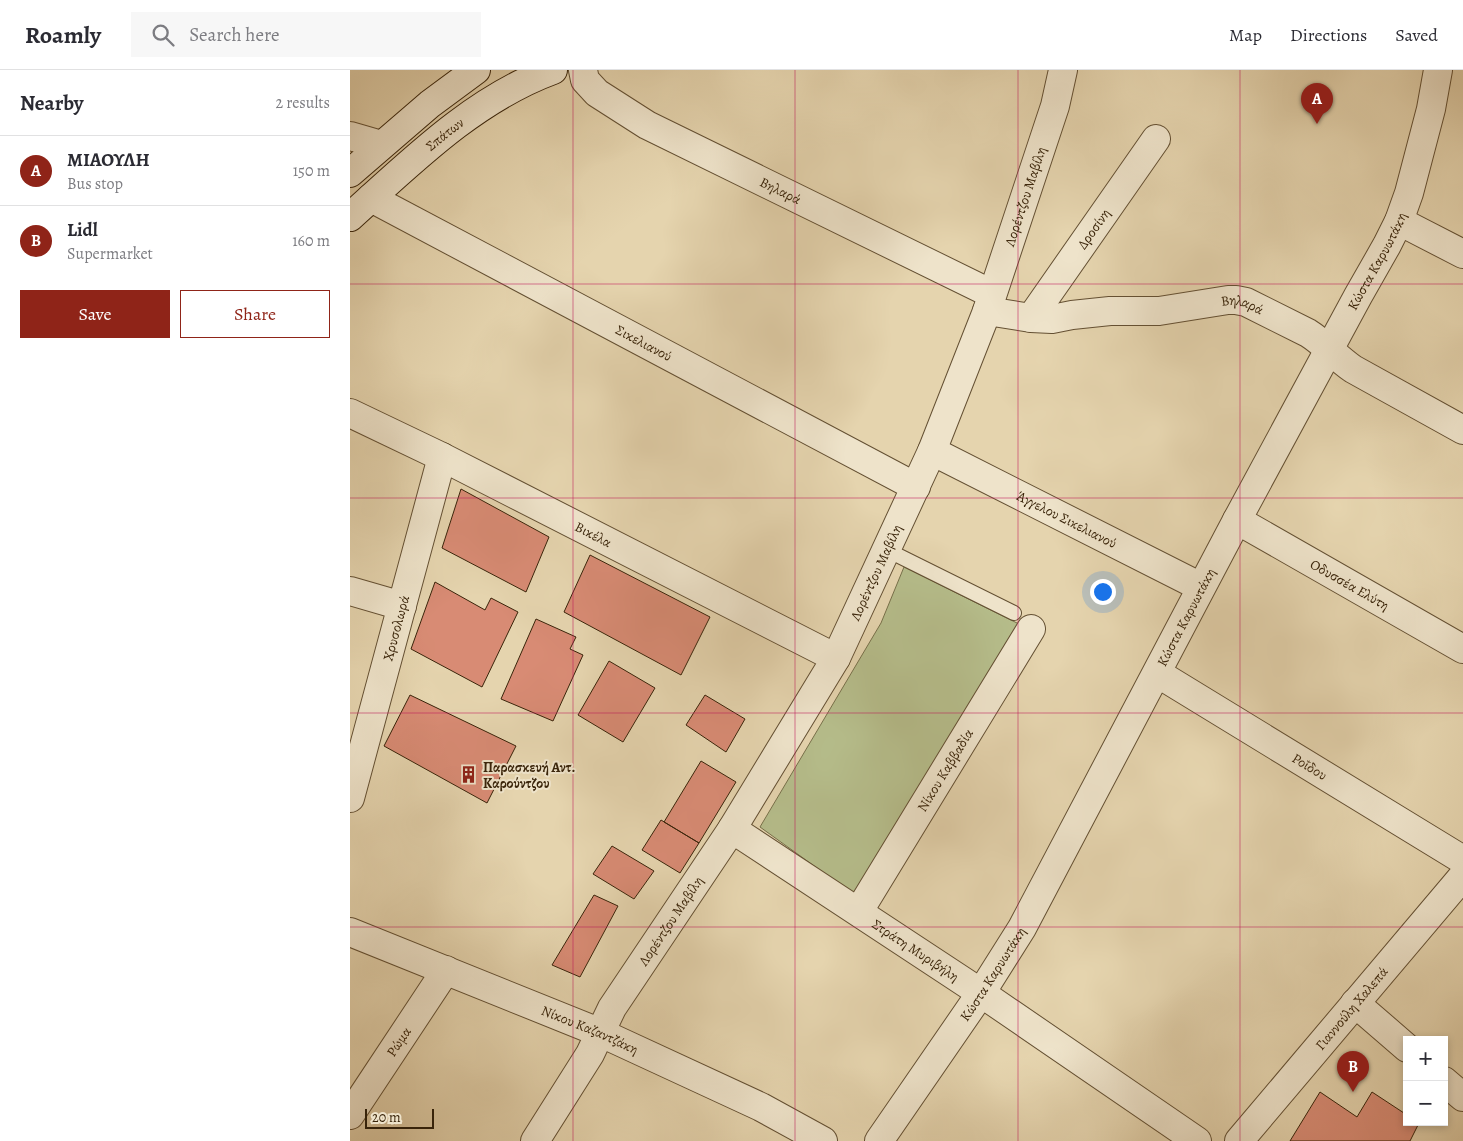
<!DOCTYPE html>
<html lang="en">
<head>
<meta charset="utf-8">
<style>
  :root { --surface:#fff; --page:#f7f7f7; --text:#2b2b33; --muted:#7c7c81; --line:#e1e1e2; --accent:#8f2418 }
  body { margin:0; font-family:Alegreya,serif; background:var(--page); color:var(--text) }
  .controls { position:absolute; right:15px; bottom:15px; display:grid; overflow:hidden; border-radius:0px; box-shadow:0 2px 8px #0003 }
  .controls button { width:45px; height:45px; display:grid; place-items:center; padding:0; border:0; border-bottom:1px solid var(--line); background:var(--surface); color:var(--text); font:25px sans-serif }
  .scale { position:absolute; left:15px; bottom:12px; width:69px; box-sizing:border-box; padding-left:5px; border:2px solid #39240a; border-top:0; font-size:14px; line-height:18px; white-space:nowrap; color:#39240a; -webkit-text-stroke:4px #eee3ca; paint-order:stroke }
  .you { position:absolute; left:752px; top:521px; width:18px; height:18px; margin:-12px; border:4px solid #fff; border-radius:50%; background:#1a73e8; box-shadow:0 0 0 8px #1a73e833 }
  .badge { display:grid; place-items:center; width:32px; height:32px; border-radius:50%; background:var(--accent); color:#fff; font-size:16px; font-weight:700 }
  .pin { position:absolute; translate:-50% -41px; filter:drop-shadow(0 1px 2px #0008) }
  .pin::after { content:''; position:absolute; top:26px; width:18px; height:15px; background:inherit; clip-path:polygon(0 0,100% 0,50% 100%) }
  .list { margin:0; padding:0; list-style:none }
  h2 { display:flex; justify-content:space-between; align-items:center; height:65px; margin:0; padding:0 20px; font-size:21px }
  h2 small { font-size:16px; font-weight:400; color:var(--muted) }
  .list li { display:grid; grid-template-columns:32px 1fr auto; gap:15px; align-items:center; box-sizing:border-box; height:70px; padding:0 20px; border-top:1px solid var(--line) }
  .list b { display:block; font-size:19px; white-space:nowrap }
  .list p { margin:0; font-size:16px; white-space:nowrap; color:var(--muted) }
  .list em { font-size:16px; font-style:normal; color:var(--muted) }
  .actions { display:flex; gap:10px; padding:15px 20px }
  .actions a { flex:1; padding:11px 0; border:1px solid var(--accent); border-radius:0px; text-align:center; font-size:18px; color:var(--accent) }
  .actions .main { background:var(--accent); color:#fff }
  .icon { flex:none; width:28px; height:28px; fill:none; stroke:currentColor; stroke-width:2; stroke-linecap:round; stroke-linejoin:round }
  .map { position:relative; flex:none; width:1113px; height:1071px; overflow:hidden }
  header { display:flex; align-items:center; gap:30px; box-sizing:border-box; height:70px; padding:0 25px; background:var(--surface); border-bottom:1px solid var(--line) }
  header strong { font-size:24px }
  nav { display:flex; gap:28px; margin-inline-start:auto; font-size:18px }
  .search { width:350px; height:45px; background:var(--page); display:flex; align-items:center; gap:12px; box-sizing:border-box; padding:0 18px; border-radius:0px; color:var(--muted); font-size:19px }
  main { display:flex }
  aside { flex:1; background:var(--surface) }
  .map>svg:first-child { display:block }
  .green { fill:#b5bc8a; stroke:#77704a }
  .building { fill:#d88b74; stroke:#39240a }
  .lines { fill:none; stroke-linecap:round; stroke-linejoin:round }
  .service-casing { stroke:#645033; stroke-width:16 }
  .minor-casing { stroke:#645033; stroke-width:30 }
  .tertiary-casing { stroke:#645033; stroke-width:30 }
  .secondary-casing { stroke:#39240a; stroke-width:30 }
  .service { stroke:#eee3ca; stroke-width:14 }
  .minor { stroke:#eee3ca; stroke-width:28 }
  .tertiary { stroke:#eee3ca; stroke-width:28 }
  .secondary { stroke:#eee3ca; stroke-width:28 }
  .grid { fill:none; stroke:#c2185b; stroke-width:1; stroke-opacity:0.55 }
  .labels { text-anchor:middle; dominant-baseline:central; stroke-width:4; stroke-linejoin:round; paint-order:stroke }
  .street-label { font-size:14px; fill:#39240a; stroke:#eee3ca }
  .poi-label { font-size:14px; font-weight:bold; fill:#39240a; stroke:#eee3ca; text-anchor:start }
</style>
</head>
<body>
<header>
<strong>Roamly</strong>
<div class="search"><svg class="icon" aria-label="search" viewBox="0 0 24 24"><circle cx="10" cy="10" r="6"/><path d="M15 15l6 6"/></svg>Search here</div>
<nav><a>Map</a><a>Directions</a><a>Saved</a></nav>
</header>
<main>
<aside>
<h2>Nearby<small>2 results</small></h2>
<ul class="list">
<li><span class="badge">A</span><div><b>ΜΙΑΟΥΛΗ</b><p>Bus stop</p></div><em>150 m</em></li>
<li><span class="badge">B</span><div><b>Lidl</b><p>Supermarket</p></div><em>160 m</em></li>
</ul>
<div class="actions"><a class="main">Save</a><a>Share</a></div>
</aside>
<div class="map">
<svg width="1113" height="1071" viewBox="0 0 1113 1071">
  <rect width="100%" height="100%" fill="#e5d4ae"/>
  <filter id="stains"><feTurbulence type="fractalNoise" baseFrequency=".004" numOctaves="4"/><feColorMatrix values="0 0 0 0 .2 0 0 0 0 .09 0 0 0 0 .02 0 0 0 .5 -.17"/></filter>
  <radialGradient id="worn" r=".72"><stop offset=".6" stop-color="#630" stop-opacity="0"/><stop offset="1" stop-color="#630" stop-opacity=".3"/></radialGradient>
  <path class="green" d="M554 497 669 554 510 829 410 757 531 553Z"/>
  <path class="building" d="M111 419 199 467 176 522 92 478Z
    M240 485 360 547 331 605 214 542Z
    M85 512 135 540 141 528 168 542 132 617 61 579Z
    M186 549 226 567 220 579 233 585 203 651 151 629Z
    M259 591 305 618 273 672 228 645Z
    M60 625 166 676 137 733 34 676Z
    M355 625 395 649 376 682 336 655Z
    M351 691 386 712 349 773 314 752Z
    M311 750 349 773 330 803 292 780Z
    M262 776 304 801 284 829 243 804Z
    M244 825 268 836 230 907 202 895Z
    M970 1022 1007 1047 1022 1022 1057 1045V1052L1069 1053 1060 1071H940Z"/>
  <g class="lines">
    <defs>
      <path id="service" d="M537 480 664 543"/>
      <g id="minor">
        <path id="s1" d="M233 0 235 10 247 23 297 55 642 224"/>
        <path d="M0 66 31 75"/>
        <path id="s2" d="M21 128 566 417"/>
        <path d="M1049 151 1113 184"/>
        <path id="s3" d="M637 241 681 248 702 249 722 245 760 241H809L878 230H886L896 232 958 263C974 273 987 288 1003 299L1113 360"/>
        <path id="s4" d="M681 248 806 69"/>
        <path id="s5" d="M0 343 92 387 486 588"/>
        <path id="s6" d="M582 381 851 517"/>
        <path id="s7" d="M887 450 1113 579"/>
        <path d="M0 521 52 536"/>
        <path id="s8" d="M807 603 1113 790"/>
        <path id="s9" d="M0 728 92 387"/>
        <path id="s10" d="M382 759 631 923 847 1071"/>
        <path id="s11" d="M509 841 681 559"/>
        <path d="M1005 933 1057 978"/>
        <path d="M1094 1011 1113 1027"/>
        <path id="s12" d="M0 1045 96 900"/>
        <path id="s13" d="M185 1071 240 984 262 938 382 759 486 588 582 381 637 241 705 36 713 0"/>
        <path id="s14" d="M529 1071 631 923 672 858 887 450 1008 226 1037 175 1049 151 1059 123 1081 39 1088 0"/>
        <path id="s15" d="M889 1071 1113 806"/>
      </g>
      <g id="tertiary">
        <path id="s16" d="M0 862 251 963 411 1037 473 1071"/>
      </g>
      <g id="secondary">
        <path d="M0 103 80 34 126 0"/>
        <path id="s17" d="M0 147C62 91 124 29 203 0"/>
      </g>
    </defs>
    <use href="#service" class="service-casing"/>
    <use href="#minor" class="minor-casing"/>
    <use href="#tertiary" class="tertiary-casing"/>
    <use href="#secondary" class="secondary-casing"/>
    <use href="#service" class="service"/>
    <use href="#minor" class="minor"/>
    <use href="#tertiary" class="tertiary"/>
    <use href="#secondary" class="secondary"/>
  </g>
  <path class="grid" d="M223 0V1071M445 0V1071M668 0V1071M890 0V1071M0 214H1113M0 428H1113M0 643H1113M0 857H1113"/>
  <defs>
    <symbol id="building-bare" viewBox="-9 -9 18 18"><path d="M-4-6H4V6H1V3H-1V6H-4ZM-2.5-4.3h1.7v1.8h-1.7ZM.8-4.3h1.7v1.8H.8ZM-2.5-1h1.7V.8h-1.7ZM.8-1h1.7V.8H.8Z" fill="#8f2418" stroke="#eee3ca" stroke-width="2.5" paint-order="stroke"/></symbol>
  </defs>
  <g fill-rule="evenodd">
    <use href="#building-bare" x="106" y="692" width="25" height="25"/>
  </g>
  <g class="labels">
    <g class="street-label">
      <text stroke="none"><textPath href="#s17" startOffset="126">Σπάτων</textPath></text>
      <text stroke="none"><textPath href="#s1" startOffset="236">Βηλαρά</textPath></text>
      <text stroke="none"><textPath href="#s13" startOffset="1069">Λορέντζου Μαβίλη</textPath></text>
      <text stroke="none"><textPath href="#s4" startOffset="109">Δροσίνη</textPath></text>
      <text stroke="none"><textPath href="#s14" startOffset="1012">Κώστα Καρυωτάκη</textPath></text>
      <text stroke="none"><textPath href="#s3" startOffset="258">Βηλαρά</textPath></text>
      <text stroke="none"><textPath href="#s2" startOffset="309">Σικελιανού</textPath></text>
      <text stroke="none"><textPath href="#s6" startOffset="151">Άγγελου Σικελιανού</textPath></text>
      <text stroke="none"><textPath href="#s5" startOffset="272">Βικέλα</textPath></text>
      <text stroke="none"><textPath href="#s13" startOffset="664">Λορέντζου Μαβίλη</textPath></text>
      <text stroke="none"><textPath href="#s7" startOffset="130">Οδυσσέα Ελύτη</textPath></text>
      <text stroke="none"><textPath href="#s14" startOffset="608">Κώστα Καρυωτάκη</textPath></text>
      <text stroke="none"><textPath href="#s9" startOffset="176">Χρυσολωρά</textPath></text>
      <text stroke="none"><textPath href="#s8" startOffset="179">Ροΐδου</textPath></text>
      <text stroke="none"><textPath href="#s11" startOffset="165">Νίκου Καββαδία</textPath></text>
      <text stroke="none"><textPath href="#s13" startOffset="259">Λορέντζου Μαβίλη</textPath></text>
      <text stroke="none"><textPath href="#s10" startOffset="220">Στράτη Μυριβήλη</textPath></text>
      <text stroke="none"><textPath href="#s14" startOffset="202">Κώστα Καρυωτάκη</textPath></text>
      <text stroke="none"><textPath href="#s15" startOffset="174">Γιαννούλη Χαλεπά</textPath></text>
      <text stroke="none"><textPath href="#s16" startOffset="259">Νίκου Καζαντζάκη</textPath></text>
      <text stroke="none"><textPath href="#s12" startOffset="88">Ρώμα</textPath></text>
    </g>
    <g class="poi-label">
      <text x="133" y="697">Παρασκευή Αντ.<tspan x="133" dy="16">Καρούντζου</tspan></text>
    </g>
  </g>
  <rect width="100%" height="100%" filter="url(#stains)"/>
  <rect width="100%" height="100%" fill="url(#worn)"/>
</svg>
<div class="controls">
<button>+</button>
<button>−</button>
</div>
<div class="scale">20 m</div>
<div class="you"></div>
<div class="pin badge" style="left:967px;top:54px">A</div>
<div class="pin badge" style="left:1003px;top:1022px">B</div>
</div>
</main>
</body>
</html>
